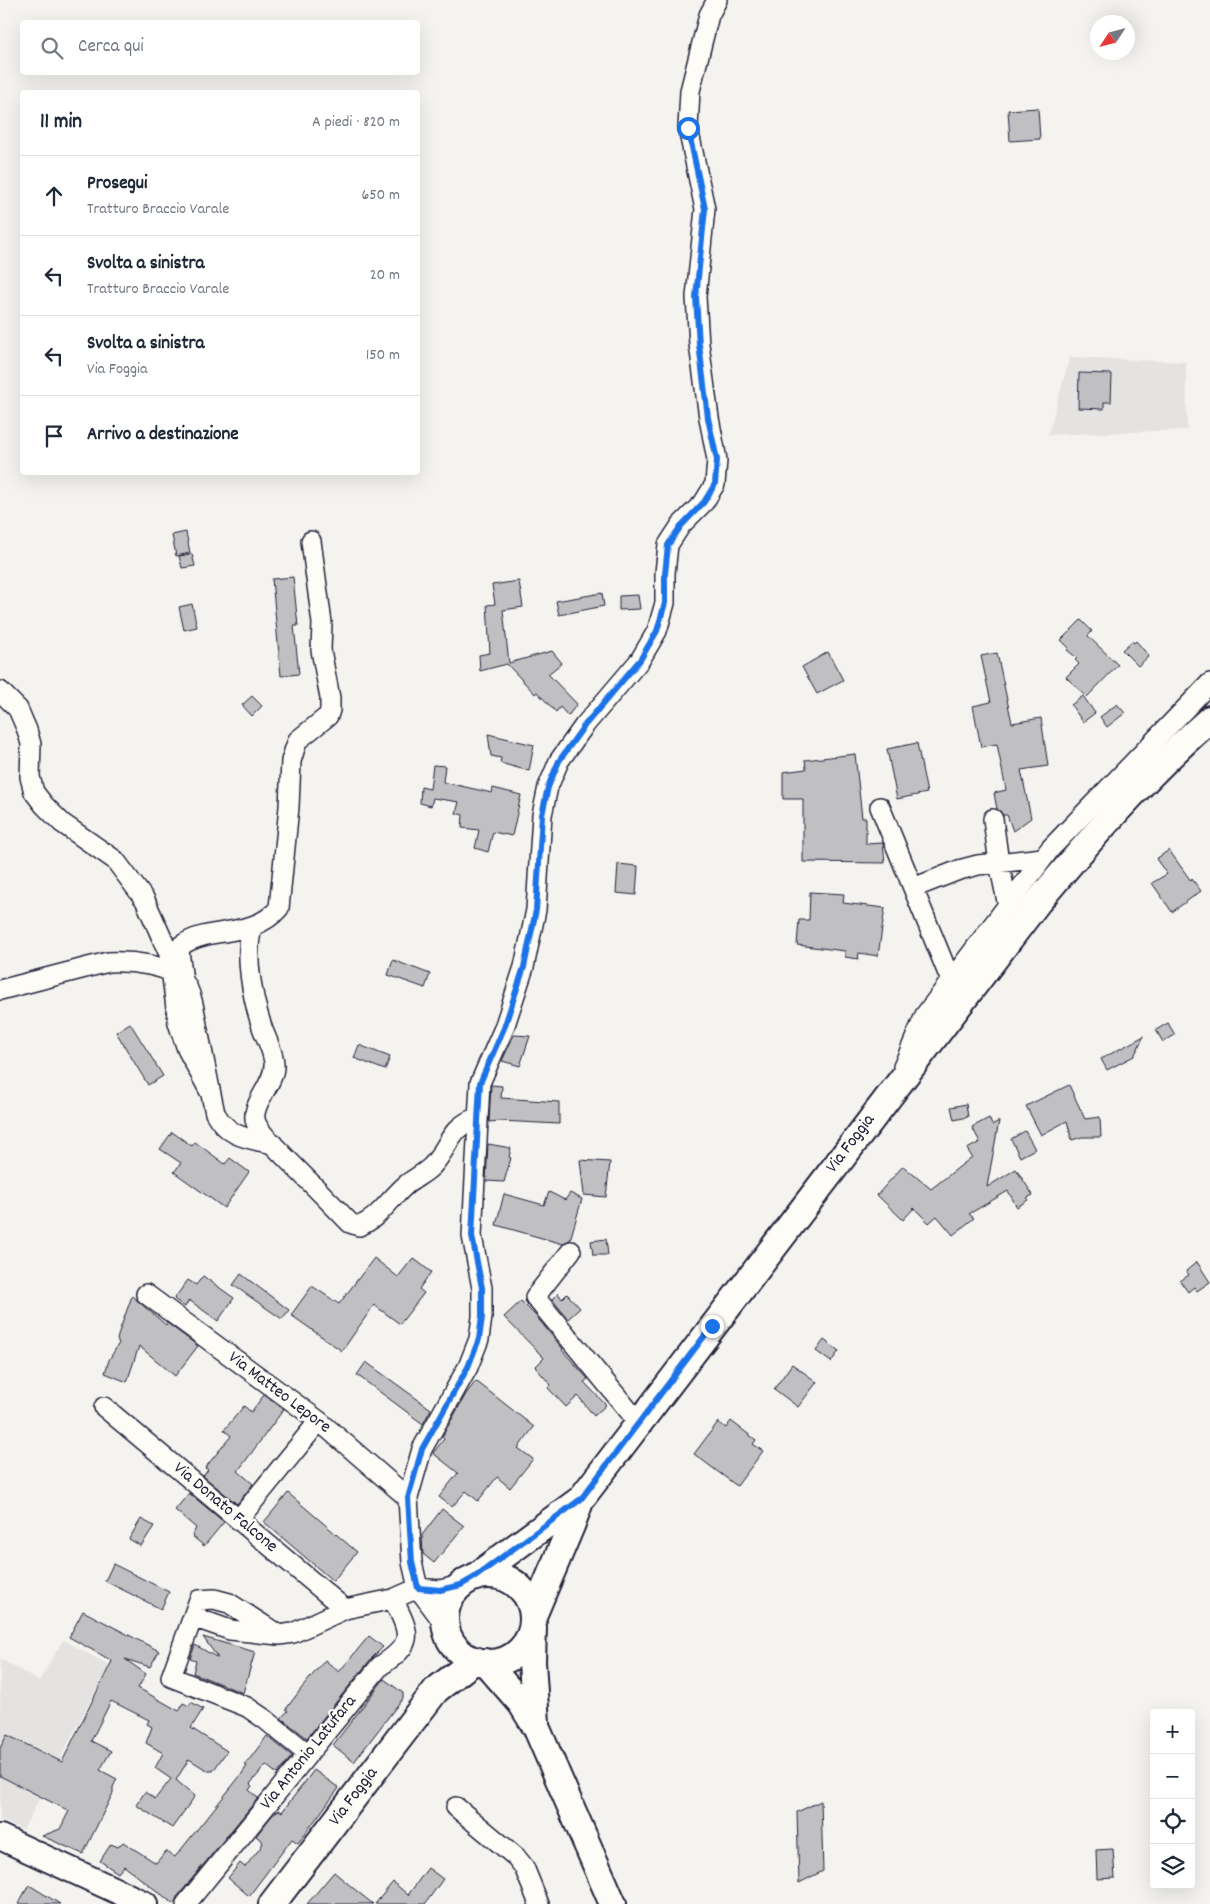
<!DOCTYPE html>
<html lang="it">
<head>
<meta charset="utf-8">
<style>
  :root { --surface:#fff; --page:#f6f6f7; --text:#1f2937; --muted:#747a83; --line:#e0e1e3 }
  body { margin:0; font-family:Dekko,sans-serif; background:var(--page); color:var(--text) }
  .controls { position:absolute; right:15px; bottom:15px; display:grid; overflow:hidden; border-radius:5px; box-shadow:0 5px 20px #0002 }
  .controls button { width:45px; height:45px; display:grid; place-items:center; padding:0; border:0; border-bottom:1px solid var(--line); background:var(--surface); color:var(--text); font:25px sans-serif }
  .compass { position:absolute; left:1090px; top:15px; width:45px; height:45px; border-radius:50%; background:var(--surface); box-shadow:0 5px 20px #0002; rotate:234deg }
  .stop { position:absolute; width:15px; height:15px; margin:-11px; border:4px solid #1a73e8; border-radius:50%; background:#fff }
  .stop.end { background:#1a73e8; border-color:#fff; box-shadow:0 1px 5px #0008 }
  .list { margin:0; padding:0; list-style:none }
  h2 { display:flex; justify-content:space-between; align-items:center; height:65px; margin:0; padding:0 20px; font-size:21px }
  h2 small { font-size:16px; font-weight:400; color:var(--muted) }
  .list li { display:grid; grid-template-columns:32px 1fr auto; gap:15px; align-items:center; box-sizing:border-box; height:80px; padding:0 20px; border-top:1px solid var(--line) }
  .list b { display:block; font-size:19px; white-space:nowrap }
  .list p { margin:0; font-size:16px; white-space:nowrap; color:var(--muted) }
  .list em { font-size:16px; font-style:normal; color:var(--muted) }
  .icon { flex:none; width:28px; height:28px; fill:none; stroke:currentColor; stroke-width:2; stroke-linecap:round; stroke-linejoin:round }
  .map { position:relative; flex:none; width:1210px; height:1904px; overflow:hidden }
  .search { position:absolute; background:var(--surface); box-shadow:0 5px 20px #0002; left:20px; top:20px; width:400px; height:55px; display:flex; align-items:center; gap:12px; box-sizing:border-box; padding:0 18px; border-radius:5px; color:var(--muted); font-size:19px }
  .panel { position:absolute; background:var(--surface); box-shadow:0 5px 20px #0002; left:20px; top:90px; width:400px; height:385px; border-radius:5px }
  .map>svg:first-child { display:block }
  .built { fill:#e4e3e2 }
  .building { fill:#c0bfc2; stroke:#22223b }
  .lines { fill:none; stroke-linecap:round; stroke-linejoin:round }
  .minor-casing { stroke:#22223b; stroke-width:22 }
  .tertiary-casing { stroke:#22223b; stroke-width:28 }
  .secondary-casing { stroke:#22223b; stroke-width:30 }
  .minor { stroke:#fdfcf7; stroke-width:19 }
  .tertiary { stroke:#fdfcf7; stroke-width:24 }
  .secondary { stroke:#fdfcf7; stroke-width:26 }
  .route { stroke:#1a73e8; stroke-width:6 }
  .labels { text-anchor:middle; dominant-baseline:central; stroke-width:4.5; stroke-linejoin:round; paint-order:stroke }
  .street-label { font-size:18px; fill:#22223b; stroke:#fdfcf7 }
</style>
</head>
<body>
<div class="map">
<svg width="1210" height="1904" viewBox="0 0 1210 1904">
  <rect width="100%" height="100%" fill="#f4f3ef"/>
  <filter id="ink" filterUnits="userSpaceOnUse"><feTurbulence type="fractalNoise" baseFrequency=".02" numOctaves="2"/><feDisplacementMap in="SourceGraphic" scale="10" xChannelSelector="R" yChannelSelector="G"/><feConvolveMatrix kernelMatrix="1 2 1 2 8 2 1 2 1" color-interpolation-filters="sRGB"/></filter>
  <g filter="url(#ink)">
    <path class="built" d="M1070 357 1186 362 1187 430 1048 435Z
      M63 1640 109 1665 23 1830 0 1820V1659L39 1681Z"/>
    <path class="building" d="M1038 108 1040 139 1010 141 1008 110Z
      M1079 373 1112 374 1111 402H1104V409L1078 408Z
      M186 532 190 553 176 556 172 535Z
      M192 554 195 566 182 568 179 556Z
      M293 577 298 626H294L299 674 281 676 272 579Z
      M519 581 523 607 503 610 509 663 552 651 562 663 548 674 577 704 568 716 560 707 556 712 537 692 535 694 507 664 480 671 479 655 490 653 487 605 495 604 492 585Z
      M602 593 604 606 559 615 556 601Z
      M638 595 640 609 619 610V596Z
      M192 604 197 627 184 630 179 607Z
      M1081 620 1092 631 1088 636 1118 665 1087 697 1066 677 1079 664 1075 660 1077 658 1067 650 1069 648 1061 640Z
      M1132 641 1134 643 1136 641 1149 656 1138 666 1122 650Z
      M828 652 843 680 817 694 802 667Z
      M997 653 1012 723 1041 718 1048 766 1021 770 1031 818 1013 831 1007 815H1003L997 809 994 793 1006 790 997 744 981 747 973 706 991 702 981 656Z
      M252 696 262 706 252 716 242 705Z
      M1083 696 1095 713 1083 722 1071 705Z
      M1117 704 1125 713 1107 727 1100 717Z
      M488 734 534 745 529 771 500 763 501 758 491 756Z
      M917 743 927 793 897 799 887 749Z
      M855 754 862 818H866V844L883 843 885 863 803 862V799H783V772L806 769 805 760Z
      M433 765 445 766 443 782 492 793 493 788 521 795 512 836 493 832 488 852 475 848 479 830 462 828 463 815 456 813 459 802 433 798 431 806 420 803 421 787 430 789Z
      M1169 850 1191 881 1192 879 1201 891 1172 912 1152 883 1167 874 1156 859Z
      M618 864 638 866 636 895 616 893Z
      M810 892 844 894 843 903 885 908 878 956 859 953 858 959 845 957V951L797 945 799 920H809Z
      M393 960 430 974 425 988 388 975Z
      M130 1023 163 1076 148 1085 116 1032Z
      M1168 1023 1175 1035 1163 1042 1156 1030Z
      M514 1035 530 1036 520 1066 502 1061Z
      M1144 1036 1134 1056 1107 1070 1101 1059Z
      M359 1045 390 1057 385 1070 354 1058Z
      M491 1085 502 1086 501 1098 559 1102V1124L500 1121 489 1122Z
      M1069 1085 1085 1119 1100 1117 1101 1137H1082L1072 1140 1067 1121 1041 1135 1026 1106Z
      M966 1104 968 1117 954 1120 951 1107Z
      M989 1118 992 1125 999 1121 987 1187 1016 1169 1033 1195 1027 1198 1028 1200 1017 1207 1008 1191 969 1214 974 1218 953 1235 937 1216 929 1223 914 1208 903 1220 877 1195 903 1166 931 1189 972 1157 967 1149 980 1142 972 1127Z
      M1025 1131 1035 1149 1020 1157 1011 1139Z
      M172 1132 192 1146 195 1142 225 1164 230 1158 249 1172 224 1208 174 1172 181 1163 160 1149Z
      M488 1144 511 1148 509 1157 511 1158 504 1182 486 1181Z
      M580 1160 610 1162 606 1197 584 1195Z
      M549 1192 565 1200 570 1193 582 1199 570 1240 563 1244 496 1225 504 1194 544 1205Z
      M606 1239 608 1255H593L591 1241Z
      M374 1258 398 1277 413 1258 431 1272 419 1289 424 1293 400 1324 374 1305 342 1351 291 1315 312 1286 339 1304Z
      M1197 1262 1210 1282 1197 1291 1194 1287 1188 1292 1180 1281 1189 1275 1186 1271Z
      M241 1274 289 1310 282 1319 233 1285Z
      M203 1276 234 1298 218 1321 189 1300 185 1307 174 1299 188 1280 196 1285Z
      M558 1293 562 1299 567 1294 580 1308 568 1319 552 1299Z
      M132 1296 166 1325 167 1323 198 1346 175 1376 139 1346 127 1382 105 1373 109 1360 119 1343 117 1340 119 1332Z
      M521 1301 535 1315 563 1349 562 1350 588 1379 584 1382 606 1405 594 1416 578 1396 566 1407 548 1388 551 1385 535 1367 544 1358 504 1317Z
      M824 1340 839 1351 831 1362 816 1351Z
      M366 1362 431 1409 423 1424 357 1375Z
      M792 1364 817 1382 798 1407 774 1389Z
      M476 1381 534 1427 518 1448 533 1459 510 1488 497 1477 478 1501 466 1491 452 1507 439 1497 458 1473 433 1453 444 1439 442 1437 466 1394Z
      M264 1395 284 1409 238 1471 253 1484 237 1504 203 1476 208 1470 205 1468 231 1436 224 1430 244 1406 251 1412Z
      M731 1421 756 1440 753 1444 763 1451 737 1486 694 1454 718 1422 726 1428Z
      M189 1493 224 1522 204 1546 192 1536 196 1528 175 1510Z
      M288 1493 357 1552 333 1581 264 1522Z
      M442 1509 464 1526 434 1563 423 1554 422 1535Z
      M141 1519 154 1526 141 1546 129 1539Z
      M113 1564 169 1592 161 1609 105 1581Z
      M83 1611 159 1651 150 1667 125 1659 146 1674 138 1688 179 1711 183 1703 189 1706 191 1702 203 1709 191 1728 227 1751 213 1771H208L189 1759 176 1780 195 1796 172 1828 136 1805 145 1792 155 1799 171 1779 155 1768 163 1753 146 1743 152 1727 147 1724 149 1720 111 1701 91 1741 111 1751 100 1770 117 1779 113 1787V1793L83 1854 42 1836 60 1829 69 1811 0 1776V1748L7 1735 62 1762 112 1661 69 1637Z
      M369 1636 383 1647 371 1659 307 1738 281 1718 288 1711 286 1709 301 1689 325 1660 339 1672Z
      M203 1637 255 1652 243 1693 193 1673 196 1661 190 1659 195 1645 218 1658Z
      M384 1679 403 1693V1698L354 1762 333 1745Z
      M267 1736 292 1756 277 1774 266 1765 250 1784 252 1786 249 1790 258 1798 177 1897 174 1904 124 1866 118 1873 100 1861 111 1844 118 1847 123 1842 156 1863 166 1851 175 1857 241 1775 247 1766 245 1765Z
      M314 1770 339 1788 298 1843 292 1839 249 1896 228 1878 240 1863 245 1867 261 1847 263 1842 256 1836 274 1813 279 1810 282 1812Z
      M821 1801 823 1871 799 1883 797 1812Z
      M1113 1849 1115 1878 1097 1879 1096 1850Z
      M428 1868 443 1879 425 1904H375L393 1882 408 1895Z
      M334 1872 353 1888 373 1904H307Z
      M29 1885 60 1904H18Z"/>
    <g class="lines">
      <defs>
        <path id="minor" d="M0 691 18 709 27 730 31 744 30 777 34 792 44 805 62 823 115 860 145 900 169 954 178 1023 187 1049 210 1092
          M880 807 951 981
          M993 819 999 863 1008 906
          M913 888 959 870 978 865 1043 858
          M253 926C243 953 253 1000 262 1027 266 1039 273 1050 274 1063 276 1084 249 1104 256 1123 261 1135 275 1146 283 1155 305 1177 328 1200 350 1223L359 1226C379 1219 391 1197 407 1184 415 1178 425 1173 432 1166 451 1145 448 1128 478 1117
          M183 981 179 951 182 945C212 925 253 939 279 908L289 807 291 761 295 748 298 740 328 716 330 710V698L321 650 322 623 311 541
          M0 990 108 962C129 961 170 964 184 982 193 995 195 1015 198 1030 204 1058 209 1086 215 1113 229 1138 247 1138 273 1144
          M903 1067 925 1015 1050 849 1210 683
          M571 1251 535 1297 639 1423
          M146 1294 319 1421 408 1498
          M104 1407 345 1609
          M239 1519 319 1421
          M193 1617 230 1630 279 1635 293 1633 345 1609 393 1599 418 1588 440 1590 461 1585
          M446 1626 418 1588 412 1562 408 1498 422 1449 468 1367 479 1339 482 1317V1288L472 1236 480 1083 504 1028 524 967 536 910 542 815 548 787 559 761 584 726 640 660 657 631 665 603V573L668 545 681 525 704 502 715 484 717 460 709 418 699 344 696 297 705 209 688 128 690 91 709 15 717 0
          M279 1635 229 1603 214 1599 199 1600 171 1677 247 1707 266 1720 308 1754
          M456 1807 516 1857 524 1867 539 1904
          M186 1904 380 1666C416 1643 410 1634 393 1599"/>
        <path id="tertiary" d="M0 1837 145 1904"/>
        <path id="secondary" d="M445 1619a44 44 0 1 1 88 0a44 44 0 1 1-88 0Z
          M475 1577 581 1499 1037 903C1091 838 1146 775 1210 719
          M533 1616 571 1526 581 1499
          M533 1627 532 1662 536 1723
          M485 1662 521 1703 537 1729 613 1904
          M272 1904 436 1690 475 1660"/>
      </defs>
      <use href="#minor" class="minor-casing"/>
      <use href="#tertiary" class="tertiary-casing"/>
      <use href="#secondary" class="secondary-casing"/>
      <use href="#minor" class="minor"/>
      <use href="#tertiary" class="tertiary"/>
      <use href="#secondary" class="secondary"/>
    </g>
  </g>
  <g class="lines" filter="url(#ink)">
    <path class="route" d="M688 128 705 209 696 297 699 344 708 418 717 460 715 484 704 502 681 526 668 545 665 574V603L657 631 640 660 584 726 559 761 548 787 542 815 536 910 524 967 504 1028 480 1083 472 1236 482 1288V1317L479 1339 468 1367 422 1449 408 1498 412 1562 418 1588 440 1590 461 1585 475 1577 581 1499 712 1326"/>
  </g>
  <g class="labels">
    <g class="street-label">
      <text transform="translate(851 1144) rotate(-53)">Via Foggia</text>
      <text transform="translate(279 1393) rotate(37)">Via Matteo Lepore</text>
      <text transform="translate(225 1508) rotate(40)">Via Donato Falcone</text>
      <text transform="translate(309 1753) rotate(-51)">Via Antonio Latufara</text>
      <text transform="translate(354 1797) rotate(-53)">Via Foggia</text>
    </g>
  </g>
</svg>
<div class="controls">
<button>+</button>
<button>−</button>
<button><svg class="icon" aria-label="locate" viewBox="0 0 24 24"><circle cx="12" cy="12" r="6"/><path d="M12 2v4M12 18v4M2 12h4M18 12h4"/></svg></button>
<button><svg class="icon" aria-label="layers" viewBox="0 0 24 24"><path d="M12 4l9 5-9 5-9-5zM3 14l9 5 9-5"/></svg></button>
</div>
<svg class="compass" viewBox="-18 -18 36 36"><path d="M0-13l5 13h-10z" fill="#e53935"/><path d="M0 13l5-13h-10z" fill="#747a83"/></svg>
<div class="stop" style="left:688px;top:128px"></div>
<div class="stop end" style="left:712px;top:1326px"></div>
<div class="search"><svg class="icon" aria-label="search" viewBox="0 0 24 24"><circle cx="10" cy="10" r="6"/><path d="M15 15l6 6"/></svg>Cerca qui</div>
<section class="panel">
<h2>11 min<small>A piedi · 820 m</small></h2>
<ul class="list">
<li><svg class="icon" aria-label="ahead" viewBox="0 0 24 24"><path d="M12 20V5M6 11l6-6 6 6"/></svg><div><b>Prosegui</b><p>Tratturo Braccio Varale</p></div><em>650 m</em></li>
<li><svg class="icon" aria-label="left" viewBox="0 0 24 24"><path d="M17 20v-9H6M10 6l-5 5 5 5"/></svg><div><b>Svolta a sinistra</b><p>Tratturo Braccio Varale</p></div><em>20 m</em></li>
<li><svg class="icon" aria-label="left" viewBox="0 0 24 24"><path d="M17 20v-9H6M10 6l-5 5 5 5"/></svg><div><b>Svolta a sinistra</b><p>Via Foggia</p></div><em>150 m</em></li>
<li><svg class="icon" aria-label="arrive" viewBox="0 0 24 24"><path d="M6 21V4h12l-3 4 3 4H6"/></svg><div><b>Arrivo a destinazione</b></div></li>
</ul>
</section>
</div>
</body>
</html>
